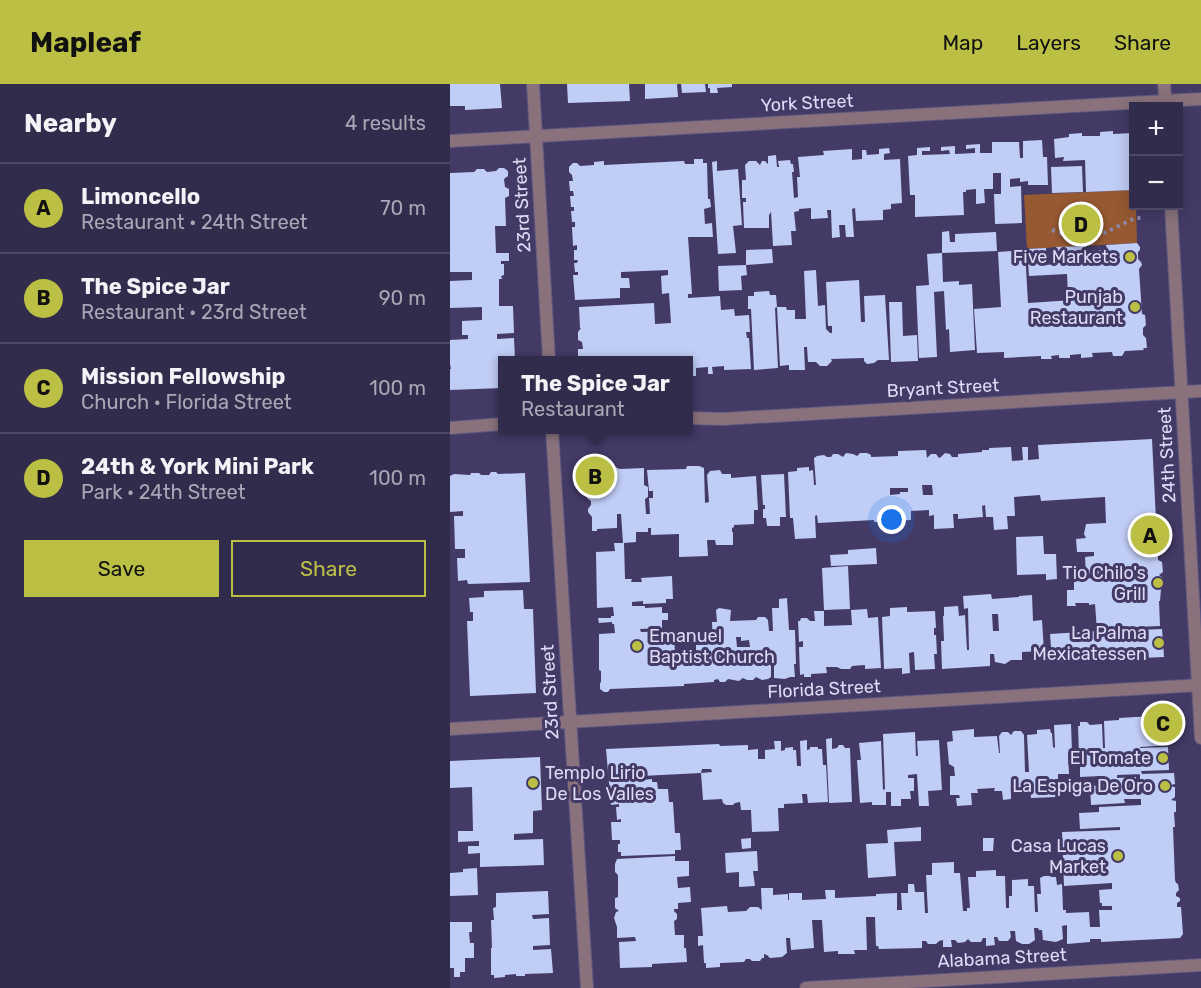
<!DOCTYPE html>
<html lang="en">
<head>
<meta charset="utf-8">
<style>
  :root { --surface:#322c4c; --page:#3d3856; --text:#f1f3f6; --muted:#a8a7b5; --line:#4d4864; --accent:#bbc044 }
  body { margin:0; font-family:Rubik,sans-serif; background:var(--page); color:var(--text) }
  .controls { position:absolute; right:18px; top:18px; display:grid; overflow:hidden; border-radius:0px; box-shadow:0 3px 15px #0003 }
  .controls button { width:54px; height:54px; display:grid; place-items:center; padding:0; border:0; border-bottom:2px solid var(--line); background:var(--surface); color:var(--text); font:30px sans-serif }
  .you { position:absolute; left:442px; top:436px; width:21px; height:21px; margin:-15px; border:4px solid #fff; border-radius:50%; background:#1a73e8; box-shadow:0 0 0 9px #1a73e833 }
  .badge { display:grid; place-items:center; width:39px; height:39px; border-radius:50%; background:var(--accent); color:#111; font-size:20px; font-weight:700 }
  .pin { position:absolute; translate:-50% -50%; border:3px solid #fff; box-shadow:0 2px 6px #0006 }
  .popup { position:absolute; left:48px; top:272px; width:195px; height:78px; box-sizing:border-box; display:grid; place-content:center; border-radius:0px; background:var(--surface); filter:drop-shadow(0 2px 4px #0005); font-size:20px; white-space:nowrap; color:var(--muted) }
  .popup b { font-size:22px; color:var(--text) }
  .popup::after { content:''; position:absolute; left:50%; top:100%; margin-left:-12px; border:12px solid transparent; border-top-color:var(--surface) }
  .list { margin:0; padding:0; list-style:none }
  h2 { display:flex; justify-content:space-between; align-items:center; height:78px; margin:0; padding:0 24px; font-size:26px }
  h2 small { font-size:20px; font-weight:400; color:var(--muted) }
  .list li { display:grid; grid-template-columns:39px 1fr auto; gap:18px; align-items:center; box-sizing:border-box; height:90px; padding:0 24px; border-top:2px solid var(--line) }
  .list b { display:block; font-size:22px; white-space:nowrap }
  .list p { margin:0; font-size:20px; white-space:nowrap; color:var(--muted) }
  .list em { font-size:20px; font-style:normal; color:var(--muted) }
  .actions { display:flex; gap:12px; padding:18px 24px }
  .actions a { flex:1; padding:14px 0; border:2px solid var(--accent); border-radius:0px; text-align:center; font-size:21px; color:var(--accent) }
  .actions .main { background:var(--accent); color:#111 }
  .map { position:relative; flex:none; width:751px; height:904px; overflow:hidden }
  header { display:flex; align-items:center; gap:36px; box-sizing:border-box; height:84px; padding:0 30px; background:var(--accent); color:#111 }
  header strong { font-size:28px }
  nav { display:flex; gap:33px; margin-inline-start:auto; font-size:21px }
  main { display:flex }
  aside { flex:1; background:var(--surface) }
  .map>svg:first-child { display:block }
  .green { fill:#965932 }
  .building { fill:#c0cdf6; fill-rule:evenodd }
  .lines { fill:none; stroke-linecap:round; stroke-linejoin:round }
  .minor-casing { stroke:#5f5780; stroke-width:14 }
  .tertiary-casing { stroke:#5f5780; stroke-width:14 }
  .path { stroke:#8e88ac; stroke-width:4; stroke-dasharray:3 4.5; stroke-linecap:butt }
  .minor { stroke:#89727b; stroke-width:12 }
  .tertiary { stroke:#89727b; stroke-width:12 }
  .poi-dot { fill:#bbc044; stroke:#433a66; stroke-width:2 }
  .labels { text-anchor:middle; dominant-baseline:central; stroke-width:6; stroke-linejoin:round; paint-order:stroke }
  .street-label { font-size:18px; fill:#dedbf6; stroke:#433a66 }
  .poi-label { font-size:18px; fill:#dedbf6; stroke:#433a66; text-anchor:end }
</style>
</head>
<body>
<header>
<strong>Mapleaf</strong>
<nav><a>Map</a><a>Layers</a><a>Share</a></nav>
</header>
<main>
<aside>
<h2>Nearby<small>4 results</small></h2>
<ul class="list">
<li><span class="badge">A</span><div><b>Limoncello</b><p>Restaurant · 24th Street</p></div><em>70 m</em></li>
<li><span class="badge">B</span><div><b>The Spice Jar</b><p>Restaurant · 23rd Street</p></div><em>90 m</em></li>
<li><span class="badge">C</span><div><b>Mission Fellowship</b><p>Church · Florida Street</p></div><em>100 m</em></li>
<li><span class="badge">D</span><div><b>24th &amp; York Mini Park</b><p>Park · 24th Street</p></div><em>100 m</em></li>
</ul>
<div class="actions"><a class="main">Save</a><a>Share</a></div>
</aside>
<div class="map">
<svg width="751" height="904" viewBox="0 0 751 904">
  <rect width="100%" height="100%" fill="#433a66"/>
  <path class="green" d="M683 106 684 122H686L687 159 577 165 574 111Z"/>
  <path class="building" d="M0 0H50L52 24 15 26V22H0Z
    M117 0H179L180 17 118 19Z
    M195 0H227L228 13 195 15Z
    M231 0H255L256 8 232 9Z
    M258 0H282V3L267 4 268 9H260V4H258Z
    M663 47V50L683 49 684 106 636 108 635 76 613 77 614 73 605 74 604 55 619 53V50L632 49V52H650V48Z
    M592 56 593 73H597L598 101H578V97L570 98V94L560 95V103L571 102 572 139 545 140 544 110H551V89H543V105H534L535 119 526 120V105L516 106V108H513L514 131 465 133V111H460L458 72 467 71V64L480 63V67H472V71L500 70 499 66 491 67V63L505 62V70L525 69V64L516 65V61L530 60V69H542V58H569L570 74H573V57Z
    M439 64 440 69 434 70V76L450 75 452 119 441 120V125L433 126V136L406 137 405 124 402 125 404 153H396L395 141H389L390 153 382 154 381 126H377L378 134 361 135V124L349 125V127L344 128 346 147H341L342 161 323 162 321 128 319 131V144H294L293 118H296V114H292V96H296L295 81 299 77H306L310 81 312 77H315L318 80V72L326 71 327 83H329L328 77 340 76 341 80H343L344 88H342L344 114 348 113 347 93H350L348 73 374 71 373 67 402 65V76L412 75V66H416L417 71 429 70V65Z
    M244 75H253V79H257L258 115H260L261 123 254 125 255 140 262 139 263 153H238L242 210H238V214L270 212 271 226 284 225 285 232 299 231 300 248H296L297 254H299L301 285 274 286V282L262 283 263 290H258V283L246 284V292H238V276H128V265H133L132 258 128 256V248L131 244H130L129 223 204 219 205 240 221 239 219 209 212 210 211 192 218 191V186L171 188V194H179L180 204H170V214L125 216 123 191H128V188H125L124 179H127L128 176H124V166H127V161L123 162 122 143H125V138H122L121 127H124V123H121L120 112H124L123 107H120L119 97H123L122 91 119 88V83L123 79H127L130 82 144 81V78L154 77V81L234 77 235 80H244Z
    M267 77V87L288 85 292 141 283 142 286 169 268 170 262 78Z
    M632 82 633 108 602 109 601 83Z
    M49 84H54L58 87V92L54 95 55 103 59 105V112L55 114 56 142H45L46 169H59V177H51V180H54V191L51 192 52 195H49V222H63L64 249 47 250V255L64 254 65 276H52V304L0 306V285H1L0 280V256L18 255V251H12V237L32 236V223L0 224V197L22 196V188H0V89L24 88 27 85H34L37 88 46 87Z
    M499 147 500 158H505V150L546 148 547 167 492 169 493 198 509 197V201L522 200 525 266 500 268 499 245 496 246 494 207 484 208 487 273 469 274 466 202 479 201 477 170 492 169V148Z
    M687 159 690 163V166L688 168V175L691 178 692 181 689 185 692 230 695 231 696 241 693 244V251L696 254 697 264H693L694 266 675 267 672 272H663L662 268 642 269 643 273 631 274V270L620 271V274H609V271L601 272 602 275H591V272L554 274V268L527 269 524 225 551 223 548 168 575 166 578 219 623 216V211L618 212 617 190 579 192 577 165 596 164V181L606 180V174L604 172V168L606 163 636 162 637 167 657 166 656 161Z
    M322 165 323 179 296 181V166Z
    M296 181 297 191 291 192 292 206 269 207 268 182Z
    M366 186 368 222 375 221 376 245 380 249H382V242H378L376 198 409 196 411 238H415L414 212 435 211 439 276H428L424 279 417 280 414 277V274L381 275 382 277 377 282H370L366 278H358L357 263H354L355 286H339V281L330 282 327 223H336L337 226H345V235H356L354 187Z
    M319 207 320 211H326L327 223 325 224 328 284 304 286 301 225H298V212H304V208Z
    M439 218H452L453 252 467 251 468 277 441 278Z
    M702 355 706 436 710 440V446L708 448V451L711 453V461L708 464V476L712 478 713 488 709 491 713 494V503L711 505 710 517H709L710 542 662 544V547L712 545 714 573 602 578 600 550 647 547 645 520 639 521V519H625L626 522H617V506H624V495L645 494V489L636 490 635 473 644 472V468H627L626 455 636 454 634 450 636 440 656 439 655 413 591 417 590 411 564 413 565 432H557L558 445 544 446 543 433H536L535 421 532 422 533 433 508 435V430H503L504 444 484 445V431L479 432V426L461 427V436L424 438V436L368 439 367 431 365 432 366 454 345 455 343 434H340L338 388 347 387V384L359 383V387L363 386 364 401H366L364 374 367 372 374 371 377 373H381L383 370H388L393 373 396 369 403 370 407 372 410 369H417L421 371V373L448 372V367L476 366 477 374 481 370H486L489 374 491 373 495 369 500 370 502 373H508V370L532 368V366H539V364L561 363 562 377 573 376 572 363H578V376L589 375 588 361ZM472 401H482L483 411H473ZM440 404H458V408H450V410L440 411Z
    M158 382 165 383 170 385 194 384V401L198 403V413L195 415 196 430H200L199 414H203V407H199L197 386 236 385 237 382H249L254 384 255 419 259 418 257 391 260 387 270 386 272 390H281V394L306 392 308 426H304V440L284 441V443L282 444V448H283V461H266L265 456H257L258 472 229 473V450L201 451V444H198V448H186V458L174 459 175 495H182L181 498H192L191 494 222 492 223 515H216V519L193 520V517L182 518V522H195V524L212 523V529H218V536H212V544L190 545 191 548 224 547 225 574H232V572H246V561L263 560 262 538H267L266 526 269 524 281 526 280 537 306 536 308 533H315L318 536 319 547H323L322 524H329V515L337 514 339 546H345L346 580H344L345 593H340L335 595 324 594V581H321V593L318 595 312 596 306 593 303 596H297L293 594 289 597 278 595 275 598H270L268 595 264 596V598L234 600V602L160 605 158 608H154L150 605V599L151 598V587L149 586V550L165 549 164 540H162V538L149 539 148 534H161V532H164L163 523 147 524 146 468 165 467 164 459H173L171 430H167V444L147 445V447H142V433L138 428V425L141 421V417L137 414V406L140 404V398L137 395 136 392 140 385 144 383 149 386H156ZM286 553H291V557L299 556 300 563H287Z
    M41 388H46L48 390 75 389 80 498 18 500 17 496 8 497 7 474H15V465H5L4 432H13V427L0 428V392L4 390 20 391 21 389H29L31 391H39Z
    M334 390 336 433H330V442H317L316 434H313V425H315V421H313L311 391Z
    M593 452 594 470H606L607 495 596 496V490L567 491 566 453Z
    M426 464 427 480 381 482 380 471 398 470V466Z
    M398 482 400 525 374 526 372 484Z
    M73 506 74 525H83L86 609 20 612 17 537H23V528H20L19 514 34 513V507Z
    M541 510 542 515 569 513V512L582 511 583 537 592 536 594 567 572 568V576H561L555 580 545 578 544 570H540V582L492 585 491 557H494L493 532H494V523L508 522 509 532 515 531 517 566H519L518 524 514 525 513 512ZM542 530H548L549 547H543Z
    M457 523V528L485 527 486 544H484V551H486L487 570H484L485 585 465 586 464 568 459 569 460 589 452 590V584L434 585 432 533 440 532V524Z
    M417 525 418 534 428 533 431 584 415 585V581L402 582 400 585H391L387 583H376L377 589 361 590V593H354V590L350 591 349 563H353V557L349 558 348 537H350L351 534H357L360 537H365L364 527H374V542L402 541 401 526Z
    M719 631 720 661 690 663V664L718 663 719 686 691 687 692 690 667 691V694L686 693V698L690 697V690L724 689 725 700 721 701 723 703H725V713L721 716 726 717V728H724L725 743H723L725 796 726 799 728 800 729 806 726 809V812L730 814V817L727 819V823H731L733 850 730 854 651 858V855H640V858L617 860V841L612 842 613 855 606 858 593 856 592 846H589L588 844H584L585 856 579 860H572L566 857 565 847H560L561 853 558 857H549L547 853H544L545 861 536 862V854H533L531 858H521L518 855 515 858 508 859 505 856H501L502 863H493V856L489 857 486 860H478L476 857H472V864L429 865 428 862H426L425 833H416L417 866H404L405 870H388V867L374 868 372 836H362L364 864 341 866 340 854H336L337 869 332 873 320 874 317 871 314 870V874H312L310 877H302L300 875H296L294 878 270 879V883L256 884V879H254L253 861 248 862V852H253L251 824 277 822 278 828 296 827 300 823H308L312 826 311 804H323V811L338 810V816H339V809H352V816L376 815 375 806H385V814L426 812V810L447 809V826H452L451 809H458V800H464L465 808H474L475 829H478L476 791H482V779L504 778V789H510L513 827H517V824H520L518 793H526V787L546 786V792H555L556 824H559V812H562V796L578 795V802H584L585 828H588L587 810H591L590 794 594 792H599L602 793H606L607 801 612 800 613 826H616V829L639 828 640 843H650L649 826H662V822H652V819H650L649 806 662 805V799L614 802 612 748 670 746V743L630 745 629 729 649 728V723L691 721V715H674L675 719 641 721 640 702 652 701 651 692 630 693V683H635L634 671H629L628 642H630V638H637L640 641 652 640 653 664H655L654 637 669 636V634Z
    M621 640 622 668H618L619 690H608V695H605L606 713 581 714 580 705 561 706V715L553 716 552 707H544L545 704 527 705 528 709H521L522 721 507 722 506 714H510L509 711H500V692H505L504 683 499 680 497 658 503 657 502 647 524 645V653L547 652 549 669H550L549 652 552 648H558L561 651 564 647H571L574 651 575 688H579L577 651 587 650V646L600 645 601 649H602L603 663 605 664 604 641Z
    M465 648 466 672H468L467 657 489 656 492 706 478 707 479 722H469L467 690 458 691V694H464V707H460L461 715H451V722H441V708H436V721H422V718L410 719 407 676H411L409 659 431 657 433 706 435 705 433 650Z
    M382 654V665L387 664 389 661H393L395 664H400L402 718 379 719 376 655Z
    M357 656V666L360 665V663H368V665H372L373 681H376L378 718 358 719 357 710H352L353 719 334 720V724H328L329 747 302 748 301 726H291L290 718 285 719 283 721H276L273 719 272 715 253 716 251 689 262 688 261 685H252L251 689 192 692V696L202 695V698H207L208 705H218L219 718H223L225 749H230L231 766H225V770L171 772V768H168V760H170V756H162L161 738H171V735L167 736 166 723H169V720L161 721 156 665 269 660 270 662 298 661V666L308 665V675H315V666L325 665 324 657H331V667L335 666V664L343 663V666H346L347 682H351L350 657Z
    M90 673 92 726 83 727V749L64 750V756L93 755 94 781 30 783V769L18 770V762H29V757L8 758V747H23L22 703 0 704V677Z
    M471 743V757L444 758 446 792 418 794 416 760 438 759 437 746Z
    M301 754V764L292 765 291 755Z
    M533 754H544L543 767H533Z
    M307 767 308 787H303L305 802 289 803V788L276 789 275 769Z
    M225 772V777H239V792L227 793 228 804 240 803 241 818 228 819V825H224V827L227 830V835L224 837 225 851H234V864H236L237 878 202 880V883L170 884 169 858 186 857 185 853 167 854V843L164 834 166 828 169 827 165 824V814L168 813V791L165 788V780L167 775Z
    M27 784 28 811 0 812V789L13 788V785Z
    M98 807 99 830 82 831 83 835 99 834 100 861 83 862V866L101 865 103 889 75 890V892H66V890L55 891V893L44 894V891H41V864H42L41 836H44L43 824 46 823V809Z
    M0 838H22V848H19L20 859H24V874H15V888H10V893H4V884H0Z"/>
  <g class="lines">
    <defs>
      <path id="minor" d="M83 0 99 276
        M0 57 751 15
        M102 346 137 904
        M0 645 751 601
        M356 904 751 881"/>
      <path id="tertiary" d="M714 0 716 22
        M721 122 751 654
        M238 334 273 335 751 307
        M0 344 52 340"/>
    </defs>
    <use href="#minor" class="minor-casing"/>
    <use href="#tertiary" class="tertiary-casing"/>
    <path class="path" d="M602 146 619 152 654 149 685 134H694"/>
    <use href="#minor" class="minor"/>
    <use href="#tertiary" class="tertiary"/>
  </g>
  <g class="poi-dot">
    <circle cx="680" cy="173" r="6"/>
    <circle cx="685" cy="223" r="6"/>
    <circle cx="708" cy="499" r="6"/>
    <circle cx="709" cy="559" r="6"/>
    <circle cx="187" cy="562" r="6"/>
    <circle cx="713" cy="674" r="6"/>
    <circle cx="83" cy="699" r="6"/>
    <circle cx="715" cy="702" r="6"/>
    <circle cx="668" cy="772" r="6"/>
  </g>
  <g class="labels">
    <g class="street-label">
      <text transform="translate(357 19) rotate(-3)">York Street</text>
      <text transform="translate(72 121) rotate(-93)">23rd Street</text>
      <text transform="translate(493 304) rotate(-3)">Bryant Street</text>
      <text transform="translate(717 371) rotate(-93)">24th Street</text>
      <text transform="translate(374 605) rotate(-3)">Florida Street</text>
      <text transform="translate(100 608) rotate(-93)">23rd Street</text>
      <text transform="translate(552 874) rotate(-3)">Alabama Street</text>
    </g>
    <g class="poi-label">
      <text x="668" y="173">Five Markets</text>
      <text x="673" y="213">Punjab<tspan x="673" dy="21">Restaurant</tspan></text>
      <text x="696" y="489">Tio Chilo's<tspan x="696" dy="21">Grill</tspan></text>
      <text x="697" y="549">La Palma<tspan x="697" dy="21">Mexicatessen</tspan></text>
      <text x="199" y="552" text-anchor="start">Emanuel<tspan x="199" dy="21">Baptist Church</tspan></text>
      <text x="701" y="674">El Tomate</text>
      <text x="95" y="689" text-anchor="start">Templo Lirio<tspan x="95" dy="21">De Los Valles</tspan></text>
      <text x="703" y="702">La Espiga De Oro</text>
      <text x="656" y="762">Casa Lucas<tspan x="656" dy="21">Market</tspan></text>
    </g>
  </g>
</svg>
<div class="controls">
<button>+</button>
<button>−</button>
</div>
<div class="you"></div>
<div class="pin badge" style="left:700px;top:451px">A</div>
<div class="pin badge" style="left:145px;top:392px">B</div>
<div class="popup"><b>The Spice Jar</b>Restaurant</div>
<div class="pin badge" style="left:713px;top:639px">C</div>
<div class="pin badge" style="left:631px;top:140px">D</div>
</div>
</main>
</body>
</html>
